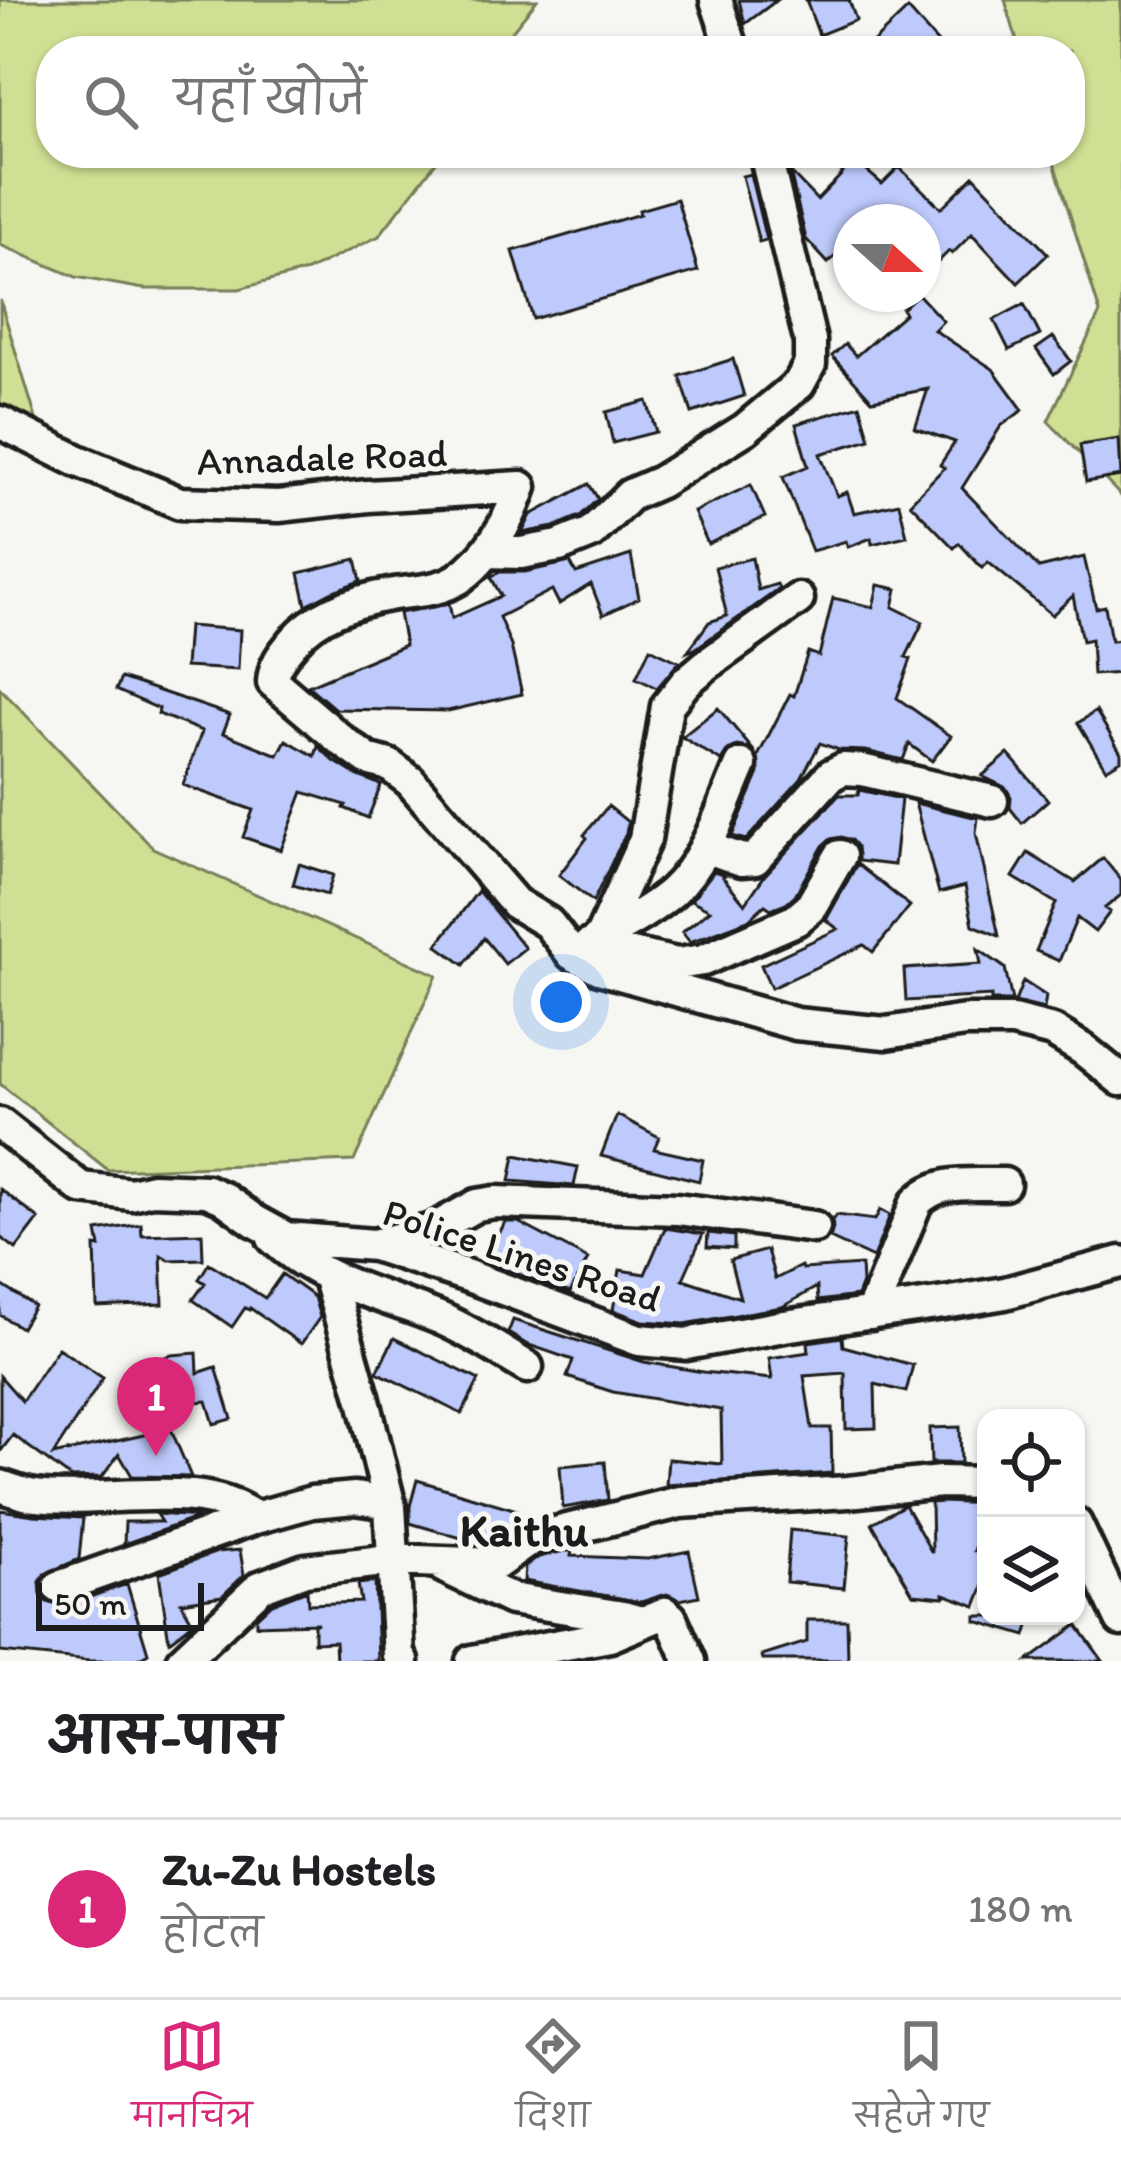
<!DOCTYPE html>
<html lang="hi">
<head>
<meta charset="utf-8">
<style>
  :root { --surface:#fff; --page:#f2f2f2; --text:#202124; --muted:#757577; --line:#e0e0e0; --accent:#db2777 }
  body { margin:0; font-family:Itim,"Playpen Sans Deva",sans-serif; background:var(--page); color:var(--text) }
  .controls { position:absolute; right:36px; bottom:36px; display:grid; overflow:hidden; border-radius:24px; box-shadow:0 3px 9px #0004 }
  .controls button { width:108px; height:108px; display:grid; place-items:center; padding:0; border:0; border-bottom:3px solid var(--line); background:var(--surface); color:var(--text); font:60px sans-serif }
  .compass { position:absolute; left:833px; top:204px; width:108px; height:108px; border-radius:50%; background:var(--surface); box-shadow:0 3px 9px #0004; rotate:111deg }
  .scale { position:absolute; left:36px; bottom:30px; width:168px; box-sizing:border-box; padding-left:12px; border:6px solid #1c1c1c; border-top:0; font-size:33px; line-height:42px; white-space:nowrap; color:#1c1c1c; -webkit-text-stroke:9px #f6f6f2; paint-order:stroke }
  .you { position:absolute; left:561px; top:1002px; width:42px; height:42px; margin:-30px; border:9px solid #fff; border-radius:50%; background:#1a73e8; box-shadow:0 0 0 18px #1a73e833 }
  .badge { display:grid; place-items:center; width:78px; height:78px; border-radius:50%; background:var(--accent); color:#fff; font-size:39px; font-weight:700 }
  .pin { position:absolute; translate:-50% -99px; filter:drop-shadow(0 3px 6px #0008) }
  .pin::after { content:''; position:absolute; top:63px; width:42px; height:36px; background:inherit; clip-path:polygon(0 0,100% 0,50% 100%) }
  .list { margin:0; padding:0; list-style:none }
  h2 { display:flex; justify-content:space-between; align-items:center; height:156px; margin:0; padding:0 48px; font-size:51px }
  h2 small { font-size:39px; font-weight:400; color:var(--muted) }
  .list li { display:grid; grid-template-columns:78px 1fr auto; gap:36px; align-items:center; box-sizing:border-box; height:180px; padding:0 48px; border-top:3px solid var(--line) }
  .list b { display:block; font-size:45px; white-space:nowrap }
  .list p { margin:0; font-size:39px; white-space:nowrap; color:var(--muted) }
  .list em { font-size:39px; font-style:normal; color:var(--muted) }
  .icon { flex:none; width:66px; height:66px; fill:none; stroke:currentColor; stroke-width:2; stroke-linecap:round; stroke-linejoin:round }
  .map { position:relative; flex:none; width:1121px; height:1661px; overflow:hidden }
  .search { position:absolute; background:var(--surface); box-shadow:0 3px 9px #0004; left:36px; right:36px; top:36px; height:132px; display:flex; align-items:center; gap:30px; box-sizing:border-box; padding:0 42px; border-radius:48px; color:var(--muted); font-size:45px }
  .sheet { height:336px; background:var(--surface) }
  nav { display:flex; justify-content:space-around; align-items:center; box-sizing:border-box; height:168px; border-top:3px solid var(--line); background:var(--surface); font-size:33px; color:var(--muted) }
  nav a { display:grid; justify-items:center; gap:6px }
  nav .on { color:var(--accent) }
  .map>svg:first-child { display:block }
  .green { fill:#cfdf93; stroke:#767e58; stroke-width:3 }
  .building { fill:#becafb; stroke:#1c1c1c; stroke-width:3 }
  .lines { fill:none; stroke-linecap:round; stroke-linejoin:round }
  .minor-casing { stroke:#1c1c1c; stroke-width:39 }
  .minor { stroke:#f6f6f2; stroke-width:30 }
  .labels { text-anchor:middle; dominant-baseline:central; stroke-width:10; stroke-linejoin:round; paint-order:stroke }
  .street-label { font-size:39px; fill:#1c1c1c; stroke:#f6f6f2 }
  .quarter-label { font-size:45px; font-weight:bold; fill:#1c1c1c; stroke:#f6f6f2 }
</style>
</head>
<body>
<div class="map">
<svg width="1121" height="1661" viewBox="0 0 1121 1661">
  <rect width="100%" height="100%" fill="#f6f6f2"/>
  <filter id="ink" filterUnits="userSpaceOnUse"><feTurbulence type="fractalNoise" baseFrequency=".00833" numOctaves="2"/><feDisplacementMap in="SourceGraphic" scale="24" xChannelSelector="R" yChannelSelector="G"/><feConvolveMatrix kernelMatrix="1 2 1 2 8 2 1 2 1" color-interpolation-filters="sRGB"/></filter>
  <g filter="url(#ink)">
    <path class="green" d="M0 0H537L496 51H51V153H443L379 236 307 271 239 289H144L76 277 0 245Z
      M1005 0H1121V496L1048 421 1100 313 1051 153H1070V51H1020Z
      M0 300 37 422 0 417Z
      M0 688 153 848 437 975 354 1161 108 1170 0 1084Z"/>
    <path class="building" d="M739 0H777L745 24Z
      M806 0H849L856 20 819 35Z
      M908 9 945 51H864Z
      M821 153H846L882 184 899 167 941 208 974 176 1048 254 1018 283 972 234 952 254 949 251 923 277V222H851V241L828 263 806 239 790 172 817 200 843 173Z
      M750 174 766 240 759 242 742 176Z
      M677 199 698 271 533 319 513 251 640 214 639 210Z
      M918 294 943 321 934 330 993 369 1023 410 1001 426 962 488 1039 568 1084 557 1096 608 1105 606 1111 641 1121 640V673L1093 675 1091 639 1082 641 1073 596 1052 615 988 562 982 568 959 543 954 548 910 503 944 468 940 465 955 442 915 428 928 389 872 400 832 356 845 344 856 356 905 313 902 309Z
      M1024 304 1040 335 1009 350 994 320Z
      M1053 337 1071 361 1054 374 1036 349Z
      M733 359 744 396 692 413 680 376Z
      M647 401 656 432 613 443 606 412Z
      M860 405 870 439 820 454 837 496 847 492 854 513 899 503 907 536 872 544 871 538 848 547 846 541 812 551 783 477 808 466 796 424Z
      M1119 439 1121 476 1086 482 1080 445Z
      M589 484 598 499 580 516 554 527 522 533 531 515Z
      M751 485 765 517 708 544 694 512Z
      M631 555 639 598 603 615 591 584 559 604 552 590 499 617 511 646 522 694 448 711 335 709 308 686 405 645 399 613 449 604 452 618 501 596 491 577 500 572H525L570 562 576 573Z
      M752 558 758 590 777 584 779 589 695 649 687 652 709 622 727 616 715 567Z
      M356 559 361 581 331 592 306 605 299 573Z
      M878 585 897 589 893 607 923 622 906 657 911 659 897 698 951 736 932 761 909 744 903 760 866 751 839 750 820 743 801 779 746 840 732 836 759 773 758 756 790 694 794 696 808 652 819 656 833 598 873 607Z
      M188 626 240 630 238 670 185 667Z
      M650 648 679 662 657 688 636 678Z
      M121 678 230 715 223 733 278 755 286 740 315 756 318 746 334 761 356 775 381 785 368 818 344 808 346 805 303 792 281 850 243 837 253 810 183 785 202 731 158 714 159 709 116 690Z
      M718 708 753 750 737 746 728 750 721 761 682 737Z
      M1096 711 1121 753V760L1106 769 1078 723Z
      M1008 754 1048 800 1022 823 1010 808 1011 797 1006 788 982 776Z
      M859 790 901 799 894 865 858 861 857 847 851 840 841 837 831 839 823 846 795 895 786 903 771 909 765 905 748 920 690 942 682 932 710 910 691 900 714 871 725 875 723 877 745 904 765 875 839 795H858Z
      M915 803 978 818 976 833 999 936 973 925 965 886 939 893Z
      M608 806 628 822 626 833 593 902 559 875 587 838 584 835Z
      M1028 853 1075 882 1103 858 1121 880V895L1105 908 1110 912 1095 932 1077 918 1059 961 1036 951 1056 903 1013 877Z
      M299 864 333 875 327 895 293 885Z
      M857 864 910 906 873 952 864 945 771 988 761 965 838 929 826 920Z
      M478 891 525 948 505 964 484 938 464 965 437 945Z
      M978 949 1005 968 1012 1001H991V996L906 1001 904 969 981 964Z
      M1023 981 1046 996 1044 1009 1015 1002Z
      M617 1115 659 1137 654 1149 703 1160 699 1181 601 1156Z
      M515 1155 578 1167 574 1186 510 1181Z
      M0 1189 39 1219 16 1249 0 1237Z
      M880 1210 890 1215 873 1258 830 1238 833 1228 832 1220 836 1215 875 1220Z
      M505 1222H518L588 1259 570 1293 485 1262Z
      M141 1224 142 1235 202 1233 203 1259 169 1260 161 1255 163 1304 97 1307 95 1246 100 1247 97 1231Z
      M665 1228 703 1234 683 1279 740 1298 730 1260 767 1250 775 1279 801 1266 802 1269 861 1265 862 1283 857 1296 818 1301 817 1287 782 1307 685 1324 643 1321 613 1310 620 1270 645 1274Z
      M708 1233 734 1236V1249L707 1247Z
      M209 1263 265 1298 282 1274 314 1297 320 1317 301 1344 250 1308 249 1310 245 1308 232 1327 193 1300 205 1283 199 1279Z
      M0 1284 34 1306 21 1328 0 1315Z
      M513 1320 644 1362 703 1372 772 1379 769 1358 809 1352 808 1342 842 1337 843 1346 913 1365 906 1392 875 1384 876 1428 846 1429 845 1373 804 1376 812 1428H831L832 1473 666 1485 668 1459 722 1464 721 1410 613 1392 567 1377 573 1360 526 1344 508 1333Z
      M394 1338 479 1380 462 1414 377 1372Z
      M58 1348 103 1378 53 1455 171 1429 191 1477 132 1476 119 1454 102 1477 71 1478 13 1435 0 1452V1376L22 1401Z
      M197 1353 198 1373 216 1367 232 1419 214 1424 207 1401 167 1404 166 1386 134 1397 125 1371 171 1355Z
      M960 1427 961 1463H931L930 1428Z
      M605 1462 608 1500 563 1508 560 1466Z
      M417 1480 517 1510 511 1529 490 1544H482L410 1523V1506Z
      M942 1502 986 1504V1515L974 1551 986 1556V1580L976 1606 944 1594V1597L913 1594 872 1523 905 1505 932 1553 931 1503Z
      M0 1510 34 1515 83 1518 79 1559 45 1574 40 1582 41 1595 47 1602 64 1606 127 1584 148 1653 135 1661H89L0 1652Z
      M156 1514 199 1517 124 1544 125 1522H161Z
      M790 1530 849 1536 844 1588 786 1582Z
      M240 1550 244 1575 222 1596 181 1602 193 1623 169 1641 159 1573 217 1552Z
      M564 1551H572L571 1556 648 1559 689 1551 699 1596 680 1600 667 1594 641 1602 524 1581 525 1567 539 1557Z
      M375 1582 378 1661H336L335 1641 314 1642V1625L318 1623 256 1625V1618L271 1604 307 1590 308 1604 361 1602 358 1584Z
      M976 1616H1032L1026 1636 976 1621Z
      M807 1620H847L848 1660H763L762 1656 807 1642Z
      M1077 1625 1103 1661H1028Z"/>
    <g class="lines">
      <defs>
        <path id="minor" d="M716 0 733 51
          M0 422 78 461 180 503 279 506 368 496 521 487C509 521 488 559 458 579 438 591 416 591 394 594 359 600 317 613 294 641 283 654 274 664 273 682L341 740 367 759 389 765 410 781 515 903 548 923 572 954 599 968 796 1024 886 1033 965 1021H1013L1053 1031 1084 1050 1121 1080
          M487 552 521 553 559 546 591 533 630 495 660 482 745 429 799 384 810 364V340L765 153
          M705 847 742 860 755 859 831 775 843 769 862 770 992 801
          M600 938 645 839 667 706 686 682 705 666 798 599
          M598 939C623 925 650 911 672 892 707 860 722 808 741 765
          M589 945 677 964 703 960 796 920 810 908 840 856
          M0 1124 81 1188 131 1194 152 1189 207 1191 223 1198 255 1221 286 1238 374 1245 468 1276 639 1340 686 1344 784 1326 951 1302 1005 1293 1121 1262
          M273 1238C318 1282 387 1296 444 1320 473 1333 500 1351 527 1367
          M374 1245 432 1230 477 1205 495 1202 677 1209 814 1227
          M328 1275 364 1400 390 1507 399 1656 403 1661
          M871 1314 916 1203C938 1178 973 1185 1004 1184
          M0 1486C11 1489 24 1495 36 1496 101 1505 201 1476 255 1518
          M1076 1524 1121 1620
          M444 1567 511 1599 623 1617 641 1622
          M59 1587 255 1518 312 1502 355 1498 389 1503
          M182 1661 260 1587 305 1570 392 1560 496 1564 531 1539 680 1502 848 1492 941 1482 986 1483
          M472 1661 610 1636 665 1613 671 1618 690 1661"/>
      </defs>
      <use href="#minor" class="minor-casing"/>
      <use href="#minor" class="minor"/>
    </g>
  </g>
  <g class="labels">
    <g class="street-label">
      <text transform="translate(322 457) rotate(-2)">Annadale Road</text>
      <text transform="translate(522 1255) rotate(18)">Police Lines Road</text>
    </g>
    <g class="quarter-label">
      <text x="524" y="1530">Kaithu</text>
    </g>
  </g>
</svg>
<div class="controls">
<button><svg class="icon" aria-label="locate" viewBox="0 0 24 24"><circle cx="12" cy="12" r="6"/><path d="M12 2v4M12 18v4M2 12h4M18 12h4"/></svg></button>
<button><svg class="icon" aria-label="layers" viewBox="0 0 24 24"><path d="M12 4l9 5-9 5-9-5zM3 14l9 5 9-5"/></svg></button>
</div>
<svg class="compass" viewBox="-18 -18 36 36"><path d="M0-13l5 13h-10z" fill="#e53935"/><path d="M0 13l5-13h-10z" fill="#757577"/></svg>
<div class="scale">50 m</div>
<div class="you"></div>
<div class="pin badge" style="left:156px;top:1456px">1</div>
<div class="search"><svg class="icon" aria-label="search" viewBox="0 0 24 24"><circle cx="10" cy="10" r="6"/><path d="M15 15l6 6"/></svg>यहाँ खोजें</div>
</div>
<section class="sheet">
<h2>आस-पास<small></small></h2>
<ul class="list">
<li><span class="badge">1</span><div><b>Zu-Zu Hostels</b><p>होटल</p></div><em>180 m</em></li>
</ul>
</section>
<nav>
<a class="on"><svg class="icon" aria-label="map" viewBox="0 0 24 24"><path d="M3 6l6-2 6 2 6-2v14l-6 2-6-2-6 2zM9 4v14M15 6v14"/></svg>मानचित्र</a>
<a><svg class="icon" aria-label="directions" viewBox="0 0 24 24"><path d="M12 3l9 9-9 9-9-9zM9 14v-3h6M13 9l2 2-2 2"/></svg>दिशा</a>
<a><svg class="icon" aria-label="saved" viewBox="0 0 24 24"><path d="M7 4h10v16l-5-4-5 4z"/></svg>सहेजे गए</a>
</nav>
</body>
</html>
